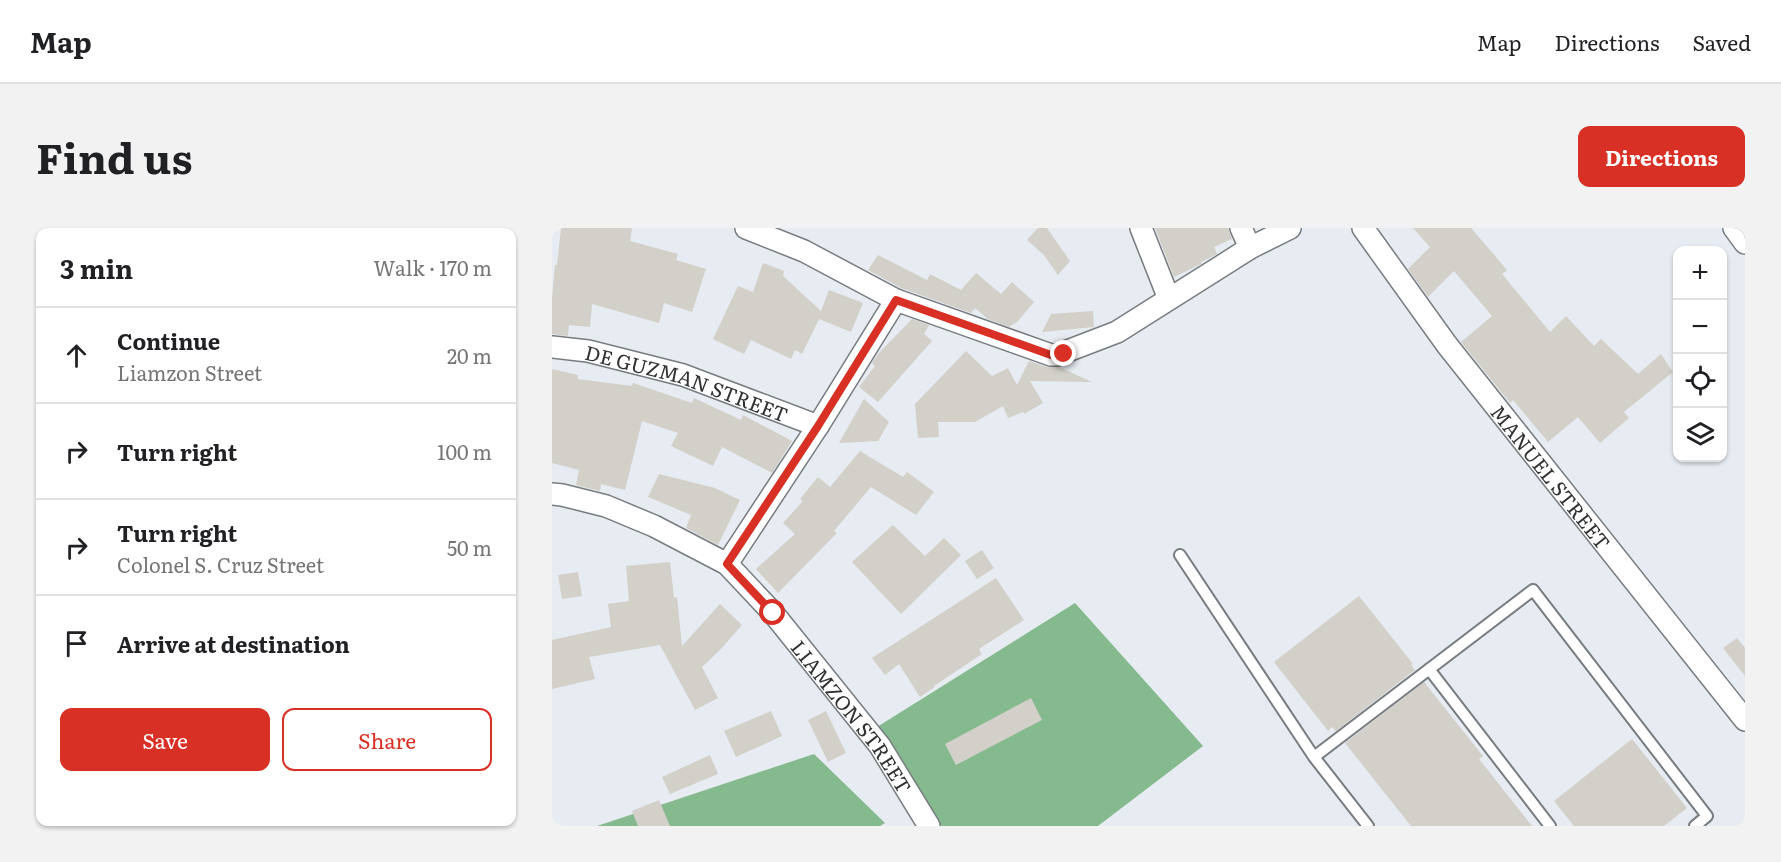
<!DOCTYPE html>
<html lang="en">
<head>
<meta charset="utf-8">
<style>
  :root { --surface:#fff; --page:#f2f2f2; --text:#202124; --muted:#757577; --line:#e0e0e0; --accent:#d93025 }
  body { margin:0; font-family:Literata,serif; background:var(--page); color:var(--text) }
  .controls { position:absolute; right:18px; top:18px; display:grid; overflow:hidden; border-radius:12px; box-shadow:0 2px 4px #0004 }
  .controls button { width:54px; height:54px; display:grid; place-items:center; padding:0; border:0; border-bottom:2px solid var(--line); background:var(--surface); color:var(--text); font:30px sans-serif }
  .stop { position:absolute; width:18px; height:18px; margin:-14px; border:4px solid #d93025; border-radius:50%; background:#fff }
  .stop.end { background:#d93025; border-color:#fff; box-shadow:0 2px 6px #0008 }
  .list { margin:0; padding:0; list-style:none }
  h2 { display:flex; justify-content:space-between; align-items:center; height:78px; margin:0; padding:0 24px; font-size:26px }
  h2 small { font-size:20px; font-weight:400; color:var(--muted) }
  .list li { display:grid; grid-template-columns:39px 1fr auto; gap:18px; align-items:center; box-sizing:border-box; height:96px; padding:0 24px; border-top:2px solid var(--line) }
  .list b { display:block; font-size:22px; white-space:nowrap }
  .list p { margin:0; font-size:20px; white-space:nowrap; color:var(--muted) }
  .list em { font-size:20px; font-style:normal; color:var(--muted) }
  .actions { display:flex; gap:12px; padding:18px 24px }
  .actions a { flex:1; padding:14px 0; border:2px solid var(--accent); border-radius:12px; text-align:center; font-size:21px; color:var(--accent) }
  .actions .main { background:var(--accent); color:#fff }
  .icon { flex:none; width:33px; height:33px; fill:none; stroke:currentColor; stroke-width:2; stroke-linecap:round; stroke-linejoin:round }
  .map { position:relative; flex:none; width:1193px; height:598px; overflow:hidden; border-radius:12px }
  header { display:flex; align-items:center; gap:36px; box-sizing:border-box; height:84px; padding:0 30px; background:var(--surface); border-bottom:2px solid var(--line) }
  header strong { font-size:28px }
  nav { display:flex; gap:33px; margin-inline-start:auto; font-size:21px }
  .intro { display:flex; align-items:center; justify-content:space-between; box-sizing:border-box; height:144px; padding:0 36px }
  h1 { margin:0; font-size:42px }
  .button { padding:15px 27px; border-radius:12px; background:var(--accent); color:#fff; font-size:21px; font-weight:700 }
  main { display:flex; gap:36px; padding:0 36px }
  aside { flex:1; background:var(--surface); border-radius:12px; box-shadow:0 2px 4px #0004 }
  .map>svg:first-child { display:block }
  .forest { fill:#85ba8e }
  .building { fill:#d3cfc9 }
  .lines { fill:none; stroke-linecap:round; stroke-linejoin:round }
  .lane-casing { stroke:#777c80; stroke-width:14 }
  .street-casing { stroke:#777c80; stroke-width:24 }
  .lane { stroke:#fff; stroke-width:10 }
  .street { stroke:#fff; stroke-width:21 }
  .route { stroke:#d93025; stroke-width:8 }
  .labels { text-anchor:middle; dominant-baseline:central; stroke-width:5; stroke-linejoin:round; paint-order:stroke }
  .street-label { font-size:20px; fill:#2f3133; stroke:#fff }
</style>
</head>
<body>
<header>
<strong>Map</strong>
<nav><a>Map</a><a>Directions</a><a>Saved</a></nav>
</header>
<div class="intro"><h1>Find us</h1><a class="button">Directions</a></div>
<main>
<aside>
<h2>3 min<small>Walk · 170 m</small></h2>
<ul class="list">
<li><svg class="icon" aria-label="ahead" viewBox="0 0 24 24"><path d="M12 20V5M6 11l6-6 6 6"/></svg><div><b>Continue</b><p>Liamzon Street</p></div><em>20 m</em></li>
<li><svg class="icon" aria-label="right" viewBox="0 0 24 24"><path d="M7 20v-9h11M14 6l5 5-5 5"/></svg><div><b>Turn right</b></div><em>100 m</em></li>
<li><svg class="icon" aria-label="right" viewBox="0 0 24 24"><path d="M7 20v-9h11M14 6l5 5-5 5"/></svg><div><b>Turn right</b><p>Colonel S. Cruz Street</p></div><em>50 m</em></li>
<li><svg class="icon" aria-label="arrive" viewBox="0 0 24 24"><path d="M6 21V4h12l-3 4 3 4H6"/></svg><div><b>Arrive at destination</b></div></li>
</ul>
<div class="actions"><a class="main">Save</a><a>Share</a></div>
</aside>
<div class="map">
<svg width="1193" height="598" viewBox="0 0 1193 598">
  <rect width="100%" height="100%" fill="#e6ecf1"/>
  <path class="forest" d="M523 375 651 518 546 598H386L325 499Z
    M262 526 333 595 328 598H45Z"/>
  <path class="building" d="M9 0H80L78 13 126 26 124 32 154 41 140 84 112 75 107 95 40 76 38 99 17 97 16 108 0 106V70L3 37H5Z
    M486 0H495L518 33 506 47 492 27 475 12Z
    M603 0H676L680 11 662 19 665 26 649 34V36L645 38 622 49Z
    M861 0H919L955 42 950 46 998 104 1014 88 1042 118 1049 111 1086 146 1109 126 1121 144 1072 184 1077 190 1048 215 1026 189 996 214 961 172 958 175 909 114 940 88 902 43 876 69 856 41 878 19Z
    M326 27 375 52 378 46 409 62 424 45 449 66 460 54 482 74 466 93 457 99 436 91 423 80 419 85 349 60 316 42Z
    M211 35 232 43 231 48 269 83 277 62 311 75 299 104 267 91 250 126 243 122 239 131 199 112 192 126 161 111 186 58 201 64Z
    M541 83 542 99 490 104 499 86Z
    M360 91 377 97 372 106 380 113 326 174 307 159 323 138 320 135 326 126Z
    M414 123 440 148 456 140 465 157 477 133 495 139H507L540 154 478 153 491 175 472 186 471 184 456 190 451 178 423 194H386L387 209 366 210 363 176Z
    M0 141 26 147V151L80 158 81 155 140 175 142 170 189 192 191 187 240 213 220 245 170 219 161 238 119 218 126 205 90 193 73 262 49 256 48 263 24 257 27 242 0 235Z
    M312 171 337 194 326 213 287 215Z
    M308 223 351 249 355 244 382 264 364 287 319 259 282 303 285 305 226 365 204 341 243 306 231 295 251 273 248 271 266 249 278 259Z
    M107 246 163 260 188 272 166 317 134 300 139 287 96 269Z
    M341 297 373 328 392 310 409 327 349 386 300 334Z
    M430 322 442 340 425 351 413 333Z
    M118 334 122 370 125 369 130 418 168 376 190 397 168 422 150 439 166 470 143 482 108 417 37 429 43 451 0 461V412L59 399 56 376 77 373 74 338Z
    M26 344 30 368 10 371 6 347Z
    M444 350 472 392 427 421 430 426 382 458 383 459 368 469 347 436 333 447 320 430Z
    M807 368 861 436 859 437 863 442 784 503 780 499 776 503 722 434Z
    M1185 410 1193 420V448L1171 420Z
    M872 454 931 528 927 531 980 598H859L793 515Z
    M479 470 490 492 404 537 393 516Z
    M219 483 230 508 184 529 172 503Z
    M274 483 294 525 276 534 256 492Z
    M1080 511 1135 580 1112 598H1022L1002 573Z
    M158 527 166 546 118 566 110 549Z
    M107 572 118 598H86L80 583Z"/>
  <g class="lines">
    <defs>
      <path id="lane" d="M628 327 762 529 816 598
        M877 441 998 598
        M762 529 981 362 1155 588 1143 598"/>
      <g id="street">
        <path d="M194 0 252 23 344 72 499 127H505L565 104 698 20 738 0"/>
        <path d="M589 0 617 71"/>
        <path d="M689 0 698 20"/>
        <path id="s1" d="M811 0 895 117 1193 492"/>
        <path d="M1182 0 1193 15"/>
        <path id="s2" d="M0 119 36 123 131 147 266 198"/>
        <path id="s3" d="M0 266 10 267 54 278 102 298 175 336 221 385 328 518 377 598"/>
        <path d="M175 336 266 198 344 72"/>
      </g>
    </defs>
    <use href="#lane" class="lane-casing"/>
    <use href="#street" class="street-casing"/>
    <use href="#lane" class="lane"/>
    <use href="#street" class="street"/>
  </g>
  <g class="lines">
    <path class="route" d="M221 385 175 336 266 198 344 72 499 127 512 126"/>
  </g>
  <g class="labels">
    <g class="street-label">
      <text stroke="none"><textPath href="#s2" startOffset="140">DE GUZMAN STREET</textPath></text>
      <text stroke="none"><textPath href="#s1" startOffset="312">MANUEL STREET</textPath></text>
      <text stroke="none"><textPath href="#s3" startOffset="387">LIAMZON STREET</textPath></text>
    </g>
  </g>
</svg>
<div class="controls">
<button>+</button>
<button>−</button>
<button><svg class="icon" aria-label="locate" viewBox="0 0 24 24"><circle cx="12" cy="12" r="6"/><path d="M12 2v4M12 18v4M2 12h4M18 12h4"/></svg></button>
<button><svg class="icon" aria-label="layers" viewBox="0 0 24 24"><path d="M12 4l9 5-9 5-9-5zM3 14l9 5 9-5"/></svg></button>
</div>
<div class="stop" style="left:221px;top:385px"></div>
<div class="stop end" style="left:512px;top:126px"></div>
</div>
</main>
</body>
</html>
